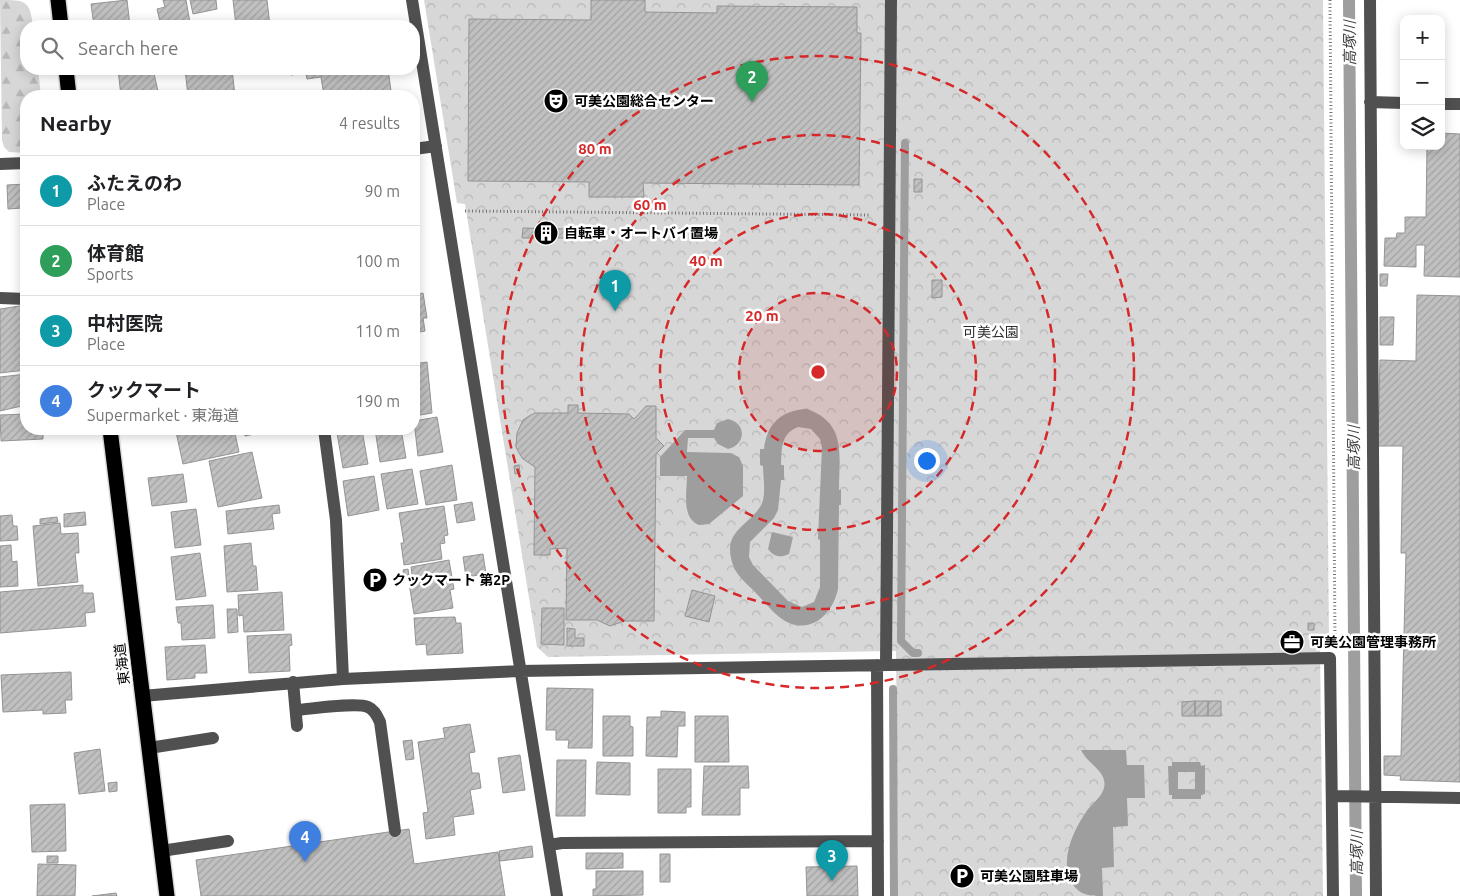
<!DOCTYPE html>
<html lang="en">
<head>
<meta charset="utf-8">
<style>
  :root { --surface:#fff; --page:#f2f2f2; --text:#202124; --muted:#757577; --line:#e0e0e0; --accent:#000 }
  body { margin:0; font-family:Ubuntu,"Noto Sans JP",sans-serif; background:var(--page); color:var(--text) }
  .controls { position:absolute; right:15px; top:15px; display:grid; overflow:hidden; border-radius:10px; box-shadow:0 2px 12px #0003 }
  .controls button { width:45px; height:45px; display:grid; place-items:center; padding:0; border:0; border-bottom:1px solid var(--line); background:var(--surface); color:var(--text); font:25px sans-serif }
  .you { position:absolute; left:926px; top:460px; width:18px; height:18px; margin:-12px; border:4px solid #fff; border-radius:50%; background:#1a73e8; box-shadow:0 0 0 8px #1a73e833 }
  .badge { display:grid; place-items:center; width:32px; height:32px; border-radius:50%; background:var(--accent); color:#fff; font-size:16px; font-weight:700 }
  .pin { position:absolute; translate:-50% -41px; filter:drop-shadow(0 1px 2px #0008) }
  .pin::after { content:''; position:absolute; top:26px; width:18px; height:15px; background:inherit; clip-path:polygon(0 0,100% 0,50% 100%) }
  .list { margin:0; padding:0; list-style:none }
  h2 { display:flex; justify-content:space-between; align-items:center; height:65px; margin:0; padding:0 20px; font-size:21px }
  h2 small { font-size:16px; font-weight:400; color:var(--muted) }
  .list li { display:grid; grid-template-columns:32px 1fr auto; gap:15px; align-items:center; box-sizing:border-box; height:70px; padding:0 20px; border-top:1px solid var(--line) }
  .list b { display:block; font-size:19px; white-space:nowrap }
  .list p { margin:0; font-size:16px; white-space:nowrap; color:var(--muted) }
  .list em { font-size:16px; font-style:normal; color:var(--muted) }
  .icon { flex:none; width:28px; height:28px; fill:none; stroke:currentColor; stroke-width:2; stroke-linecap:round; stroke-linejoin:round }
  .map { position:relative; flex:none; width:1460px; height:896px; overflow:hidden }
  .search { position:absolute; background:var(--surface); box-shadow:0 2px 12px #0003; left:20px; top:20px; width:400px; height:55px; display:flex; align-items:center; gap:12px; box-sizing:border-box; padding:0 18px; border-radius:20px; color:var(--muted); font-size:19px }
  .panel { position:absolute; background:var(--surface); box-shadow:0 2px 12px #0003; left:20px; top:90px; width:400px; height:345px; border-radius:20px }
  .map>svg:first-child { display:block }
  .forest { fill:url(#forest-firs) }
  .park { fill:url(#park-crowns) }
  .water { fill:#9e9e9e; fill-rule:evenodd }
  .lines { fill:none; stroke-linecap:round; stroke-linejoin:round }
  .stream { stroke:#9e9e9e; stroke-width:8 }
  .building { fill:url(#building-hatch); stroke:#949494 }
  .highway-casing { stroke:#dbdbdb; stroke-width:18 }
  .path { stroke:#727272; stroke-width:3; stroke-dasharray:1 2.5; stroke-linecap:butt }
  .minor { stroke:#505050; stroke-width:12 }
  .highway { stroke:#000; stroke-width:15 }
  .ring { fill:none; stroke:#d62828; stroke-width:2.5; stroke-dasharray:9 6 }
  .labels { text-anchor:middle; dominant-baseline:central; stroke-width:5; stroke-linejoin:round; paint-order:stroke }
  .poi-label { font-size:14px; font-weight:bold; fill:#000; stroke:#fff; text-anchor:start }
  .park-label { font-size:14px; fill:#2e2e2e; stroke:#fff }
  .street-label { font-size:14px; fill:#000; stroke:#fff }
  .water-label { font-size:15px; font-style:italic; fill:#3f3f3f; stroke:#fff }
  .centre { fill:#d62828; stroke:#fff; stroke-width:2.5 }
  .ring-label { font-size:15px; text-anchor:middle; font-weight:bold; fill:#d62828; stroke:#fff; stroke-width:5; stroke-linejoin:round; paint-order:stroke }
</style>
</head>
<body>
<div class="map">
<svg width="1460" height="896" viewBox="0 0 1460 896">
  <defs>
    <pattern id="forest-firs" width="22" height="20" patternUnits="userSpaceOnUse" patternTransform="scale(1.25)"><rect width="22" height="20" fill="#d7d7d7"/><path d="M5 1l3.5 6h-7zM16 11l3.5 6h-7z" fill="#b7b7b7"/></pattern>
    <pattern id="park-crowns" width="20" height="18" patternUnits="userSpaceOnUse" patternTransform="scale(1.25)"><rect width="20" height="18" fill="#d7d7d7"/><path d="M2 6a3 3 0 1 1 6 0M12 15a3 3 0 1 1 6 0" fill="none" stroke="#b7b7b7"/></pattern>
    <pattern id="building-hatch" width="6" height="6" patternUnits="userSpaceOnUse" patternTransform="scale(1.25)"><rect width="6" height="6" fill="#c0c0c0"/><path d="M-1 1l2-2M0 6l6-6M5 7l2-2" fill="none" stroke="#a3a3a3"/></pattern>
  </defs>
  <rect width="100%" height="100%" fill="#fff"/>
  <path class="forest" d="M0 0C25 0 30 0 33 26H26V69H38L41 96H26V153L9 152 4 147 2 140Z"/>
  <path class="park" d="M424 0H1323L1329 642 1327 648 1320 649 1323 896H898L896 651 548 657 537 647 465 204 457 203Z"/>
  <path class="water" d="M1343 0H1355L1362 896H1350Z
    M807 409C847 423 839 455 839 490H841V505H839L838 589C833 612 814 633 789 623 775 617 765 602 755 592 746 583 735 574 732 562 723 531 747 527 760 507 767 497 763 478 763 466L760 465V449H764C767 424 781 410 807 409ZM798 427 811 429 820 439 822 447 818 539 820 540V587L814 602 802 607 788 601 753 565 749 557 750 542 774 518 778 510 781 480H784V465H781C782 449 780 434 798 427Z
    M728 419C747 423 746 445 728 449L718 444 714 438H688L687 452 730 453 739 457 743 466V496L709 524 699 525C681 518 687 492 687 476H660V457L685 430H714L717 423Z
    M772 532 793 537 789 554C780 558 774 557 768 549Z
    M1081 750H1126L1127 765H1144L1145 798H1127L1128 826 1113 827 1114 867 1102 868 1103 896C1089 896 1078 895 1071 881 1060 859 1073 831 1086 812 1091 804 1102 797 1104 788 1108 771 1087 764 1081 750Z
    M1172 762H1200L1201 766 1205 765V794L1201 795V799H1172V795H1169L1168 766H1172ZM1195 772V789H1178V772Z"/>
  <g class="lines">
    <path class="stream" d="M905 143 901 641 913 653H918
      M1343 646H1354
      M893 689 894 896"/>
  </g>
  <path class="building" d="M127 0 130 26H94L91 4Z
    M163 0H186L190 23 195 22 196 26H161L157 9 165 7Z
    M190 0H216L217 9 193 14Z
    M233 0H267L270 26H236Z
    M591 0H645V12L717 13V6L857 7V33H861L859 185 643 183 644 197H589V182L468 181 469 19 591 20Z
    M118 69H153L159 96H121Z
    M171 69H182V73L172 74Z
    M185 69H232L235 96H188Z
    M290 69H297L298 74 291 75Z
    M305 69H388L391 91 352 96H324L321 77 307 79Z
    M1441 133 1460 134V277L1424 276 1425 245H1416V267L1384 266 1385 238H1396L1397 233H1405V217H1426L1427 146H1441Z
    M914 179H922V192H914Z
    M26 184V220H22V208L8 209 7 185Z
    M523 228 568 229 569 238H522Z
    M414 268 419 294 423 293 427 318H423L425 331 414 333Z
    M1380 274H1388L1387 286H1380Z
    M932 280H942V297L932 298Z
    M1417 295 1460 296V782L1400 780 1401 776 1384 775V756H1401L1406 553H1401L1403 446H1378L1380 360 1416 361Z
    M26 305V370L0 373V309Z
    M1380 317H1394L1393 345H1380Z
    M417 339 419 356 414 357V340Z
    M427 362 432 413 414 416V364Z
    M26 374V405L0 411V377Z
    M568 405H578V413L629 414 634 419 646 406H656V438L664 446 656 454 654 621H624L610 626 597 620H566L567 548 550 549V555H534L535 467 523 459 519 453 516 447 517 433 523 420 529 416 535 413H568Z
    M26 414V429H43V439L1 441 0 415Z
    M437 417 443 452 418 456 414 421Z
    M194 429H234L239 452 183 464 176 432Z
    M243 429H278L245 436Z
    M375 429H401L406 458 380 462Z
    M362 430 368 464 343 468 337 433Z
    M252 452 262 498 218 507 209 461Z
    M452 465 457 500 426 505 420 471Z
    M519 465 520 473 515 474 514 466Z
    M412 469 418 504 387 509 381 474Z
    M183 474 187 502 152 506 148 478Z
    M374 476 379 510 348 516 343 481Z
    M472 502 475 520 457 523 454 505Z
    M279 505 280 513 272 514 274 529 228 534 226 511Z
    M444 506 448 535 444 536 445 543 440 544 442 559 404 565 401 543H404L399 513Z
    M196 509 201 545 175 548 171 512Z
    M85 512 86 525 64 527V514Z
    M12 515 13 526H17L18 540 0 541V516Z
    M57 517 58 522 40 524V519Z
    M60 523 61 534 78 533 79 553H75L78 582 38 586 33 526Z
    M251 543 253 566H256L258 590 227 592 224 546Z
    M11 545 12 562 17 561 18 586 0 587V546Z
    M200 553 206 596 176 600 171 557Z
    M483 554 486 574 466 577 463 557Z
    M449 560 454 589 450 590 453 608 414 614 409 583 413 582 411 567Z
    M408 569 409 576 404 577 403 570Z
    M83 585V593H93L95 612 85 613 86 626 0 633V592Z
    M692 590 715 596 709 622 685 616Z
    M282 592 284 630 244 632 243 615 239 616 238 595Z
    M213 605 215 638 182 640 181 623H178L176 607Z
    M542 608H564V645L541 644Z
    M227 609H237L238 632 228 633Z
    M455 617 456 623H461L463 653 427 655 426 644 416 645 414 618Z
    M1308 623H1314V630H1308Z
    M567 628 575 629V638H584V646H567Z
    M291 634 292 645 289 646 290 671 249 673 247 636Z
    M1282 635H1301L1302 648 1282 649Z
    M205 645 207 673H195V678L167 680 165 647Z
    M71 672 72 700H65L66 713 43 714V710L3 712 1 675Z
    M547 688 593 689 592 748H568L569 740H556V730H546Z
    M1195 701V716H1182V702Z
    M1195 701H1208V716H1195Z
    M1208 701H1221V716H1208Z
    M661 711 685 712V726H678L677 757 646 756 647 717H661Z
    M603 716H630V726L633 727V756H603Z
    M695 716H728L729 762H695Z
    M470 724 475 752 469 753 472 773H479L481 788 470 790 474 814 453 817 455 835 426 839 423 813 428 812 418 742 445 738 443 728Z
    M412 740 414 759 406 760 403 741Z
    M100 749 105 791 79 794 74 753Z
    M520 755 525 790 503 793 498 758Z
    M557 760H586L585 816H556Z
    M597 762 630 763V795L596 794Z
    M704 766H748L749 788H740V815H702Z
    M658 769H691V807H686V813H658Z
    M117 782V791L109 792 108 783Z
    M65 804 66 851 32 852 30 805Z
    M409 829 414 864 498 852 505 896H201L196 860Z
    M532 846 533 857 500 861 499 851Z
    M586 853H623V868L586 869Z
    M660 854H670V882H660Z
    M47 856H58V863H47Z
    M38 864 76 865 75 896H37Z
    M857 866 858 896H807L806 867Z
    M596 871H643V895L593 896V889H596Z
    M116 893 117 896H92Z"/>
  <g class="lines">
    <defs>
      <path id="highway" d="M58 0 61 26
        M66 69 69 96
        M110 429 167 896"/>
    </defs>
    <use href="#highway" class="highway-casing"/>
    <path class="path" d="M1330 0 1335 640
      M465 211 871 215"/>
    <path class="minor" d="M412 0 557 896
      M1370 0 1376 896
      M1370 102 1404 103
      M1441 104H1460
      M414 149 436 146
      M0 164 26 163
      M0 298 26 299
      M324 429 336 520 343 679
      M877 665 878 896
      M886 665 891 0
      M293 682 297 726
      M142 696 343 679 520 671 1330 658 1333 896
      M296 710C310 709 357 702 368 707 375 710 377 716 380 722L395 831
      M149 748 213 738
      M1332 796 1460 798
      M549 845 562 843 878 841
      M161 851 228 841"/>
    <use href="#highway" class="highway"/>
  </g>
  <circle cx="818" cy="372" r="79" fill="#d62828" fill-opacity=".12"/>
  <g class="ring">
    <circle cx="818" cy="372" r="79"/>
    <circle cx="818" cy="372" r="158"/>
    <circle cx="818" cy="372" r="237"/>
    <circle cx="818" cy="372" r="316"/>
  </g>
  <defs>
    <symbol id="theatre-disc" viewBox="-11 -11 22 22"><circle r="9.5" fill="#000" stroke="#fff"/><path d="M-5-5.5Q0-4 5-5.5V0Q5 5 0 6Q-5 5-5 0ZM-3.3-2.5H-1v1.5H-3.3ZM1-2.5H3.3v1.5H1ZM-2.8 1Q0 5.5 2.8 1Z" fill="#fff"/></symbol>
    <symbol id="building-disc" viewBox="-11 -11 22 22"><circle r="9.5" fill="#000" stroke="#fff"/><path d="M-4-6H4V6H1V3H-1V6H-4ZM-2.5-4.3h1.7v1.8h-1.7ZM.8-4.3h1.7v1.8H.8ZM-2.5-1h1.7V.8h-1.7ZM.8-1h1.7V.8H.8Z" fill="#fff"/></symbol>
    <symbol id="parking-disc" viewBox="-11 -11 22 22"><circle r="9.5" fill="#000" stroke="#fff"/><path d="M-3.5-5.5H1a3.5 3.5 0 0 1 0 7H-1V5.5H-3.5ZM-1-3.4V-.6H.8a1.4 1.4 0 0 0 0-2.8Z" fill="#fff"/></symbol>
    <symbol id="office-disc" viewBox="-11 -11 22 22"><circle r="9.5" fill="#000" stroke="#fff"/><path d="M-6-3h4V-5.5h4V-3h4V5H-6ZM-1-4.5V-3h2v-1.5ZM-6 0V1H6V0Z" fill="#fff"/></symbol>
  </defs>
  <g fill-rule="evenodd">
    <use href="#theatre-disc" x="542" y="87" width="28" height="28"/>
    <use href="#building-disc" x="532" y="219" width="28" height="28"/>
    <use href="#parking-disc" x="361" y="566" width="28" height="28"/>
    <use href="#office-disc" x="1278" y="628" width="28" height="28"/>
    <use href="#parking-disc" x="948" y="862" width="28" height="28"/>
  </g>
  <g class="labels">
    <g class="poi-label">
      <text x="574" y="101">可美公園総合センター</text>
      <text x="564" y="233">自転車・オートバイ置場</text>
      <text x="392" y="580">クックマート 第2P</text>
      <text x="1310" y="642">可美公園管理事務所</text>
      <text x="980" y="876">可美公園駐車場</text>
    </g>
    <g class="park-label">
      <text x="991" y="332">可美公園</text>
    </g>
    <g class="street-label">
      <text transform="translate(122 664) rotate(-97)">東海道</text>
    </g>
    <g class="water-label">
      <text transform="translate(1349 43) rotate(-90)">高塚川</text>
      <text transform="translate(1353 448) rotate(-90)">高塚川</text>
      <text transform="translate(1356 853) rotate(-90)">高塚川</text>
    </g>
  </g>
  <circle cx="818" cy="372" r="8" class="centre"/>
  <g class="ring-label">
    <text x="595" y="154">80 m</text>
    <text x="650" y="210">60 m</text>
    <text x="706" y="266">40 m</text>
    <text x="762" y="321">20 m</text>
  </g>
</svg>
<div class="controls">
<button>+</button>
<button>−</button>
<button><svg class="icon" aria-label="layers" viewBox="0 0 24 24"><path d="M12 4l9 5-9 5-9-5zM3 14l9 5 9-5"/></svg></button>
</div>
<div class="you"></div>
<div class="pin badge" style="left:615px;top:311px;background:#0f9aa8">1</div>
<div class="pin badge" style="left:752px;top:102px;background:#2e9e5b">2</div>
<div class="pin badge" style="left:832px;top:881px;background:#0f9aa8">3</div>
<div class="pin badge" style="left:305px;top:862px;background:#3f7fe0">4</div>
<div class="search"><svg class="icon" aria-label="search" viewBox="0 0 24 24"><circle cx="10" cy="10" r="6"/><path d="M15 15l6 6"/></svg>Search here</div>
<section class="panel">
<h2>Nearby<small>4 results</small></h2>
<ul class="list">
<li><span class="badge" style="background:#0f9aa8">1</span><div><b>ふたえのわ</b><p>Place</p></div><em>90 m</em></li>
<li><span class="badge" style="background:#2e9e5b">2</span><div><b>体育館</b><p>Sports</p></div><em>100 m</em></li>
<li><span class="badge" style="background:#0f9aa8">3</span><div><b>中村医院</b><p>Place</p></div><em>110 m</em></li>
<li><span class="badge" style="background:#3f7fe0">4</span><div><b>クックマート</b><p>Supermarket · 東海道</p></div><em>190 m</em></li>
</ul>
</section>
</div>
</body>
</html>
